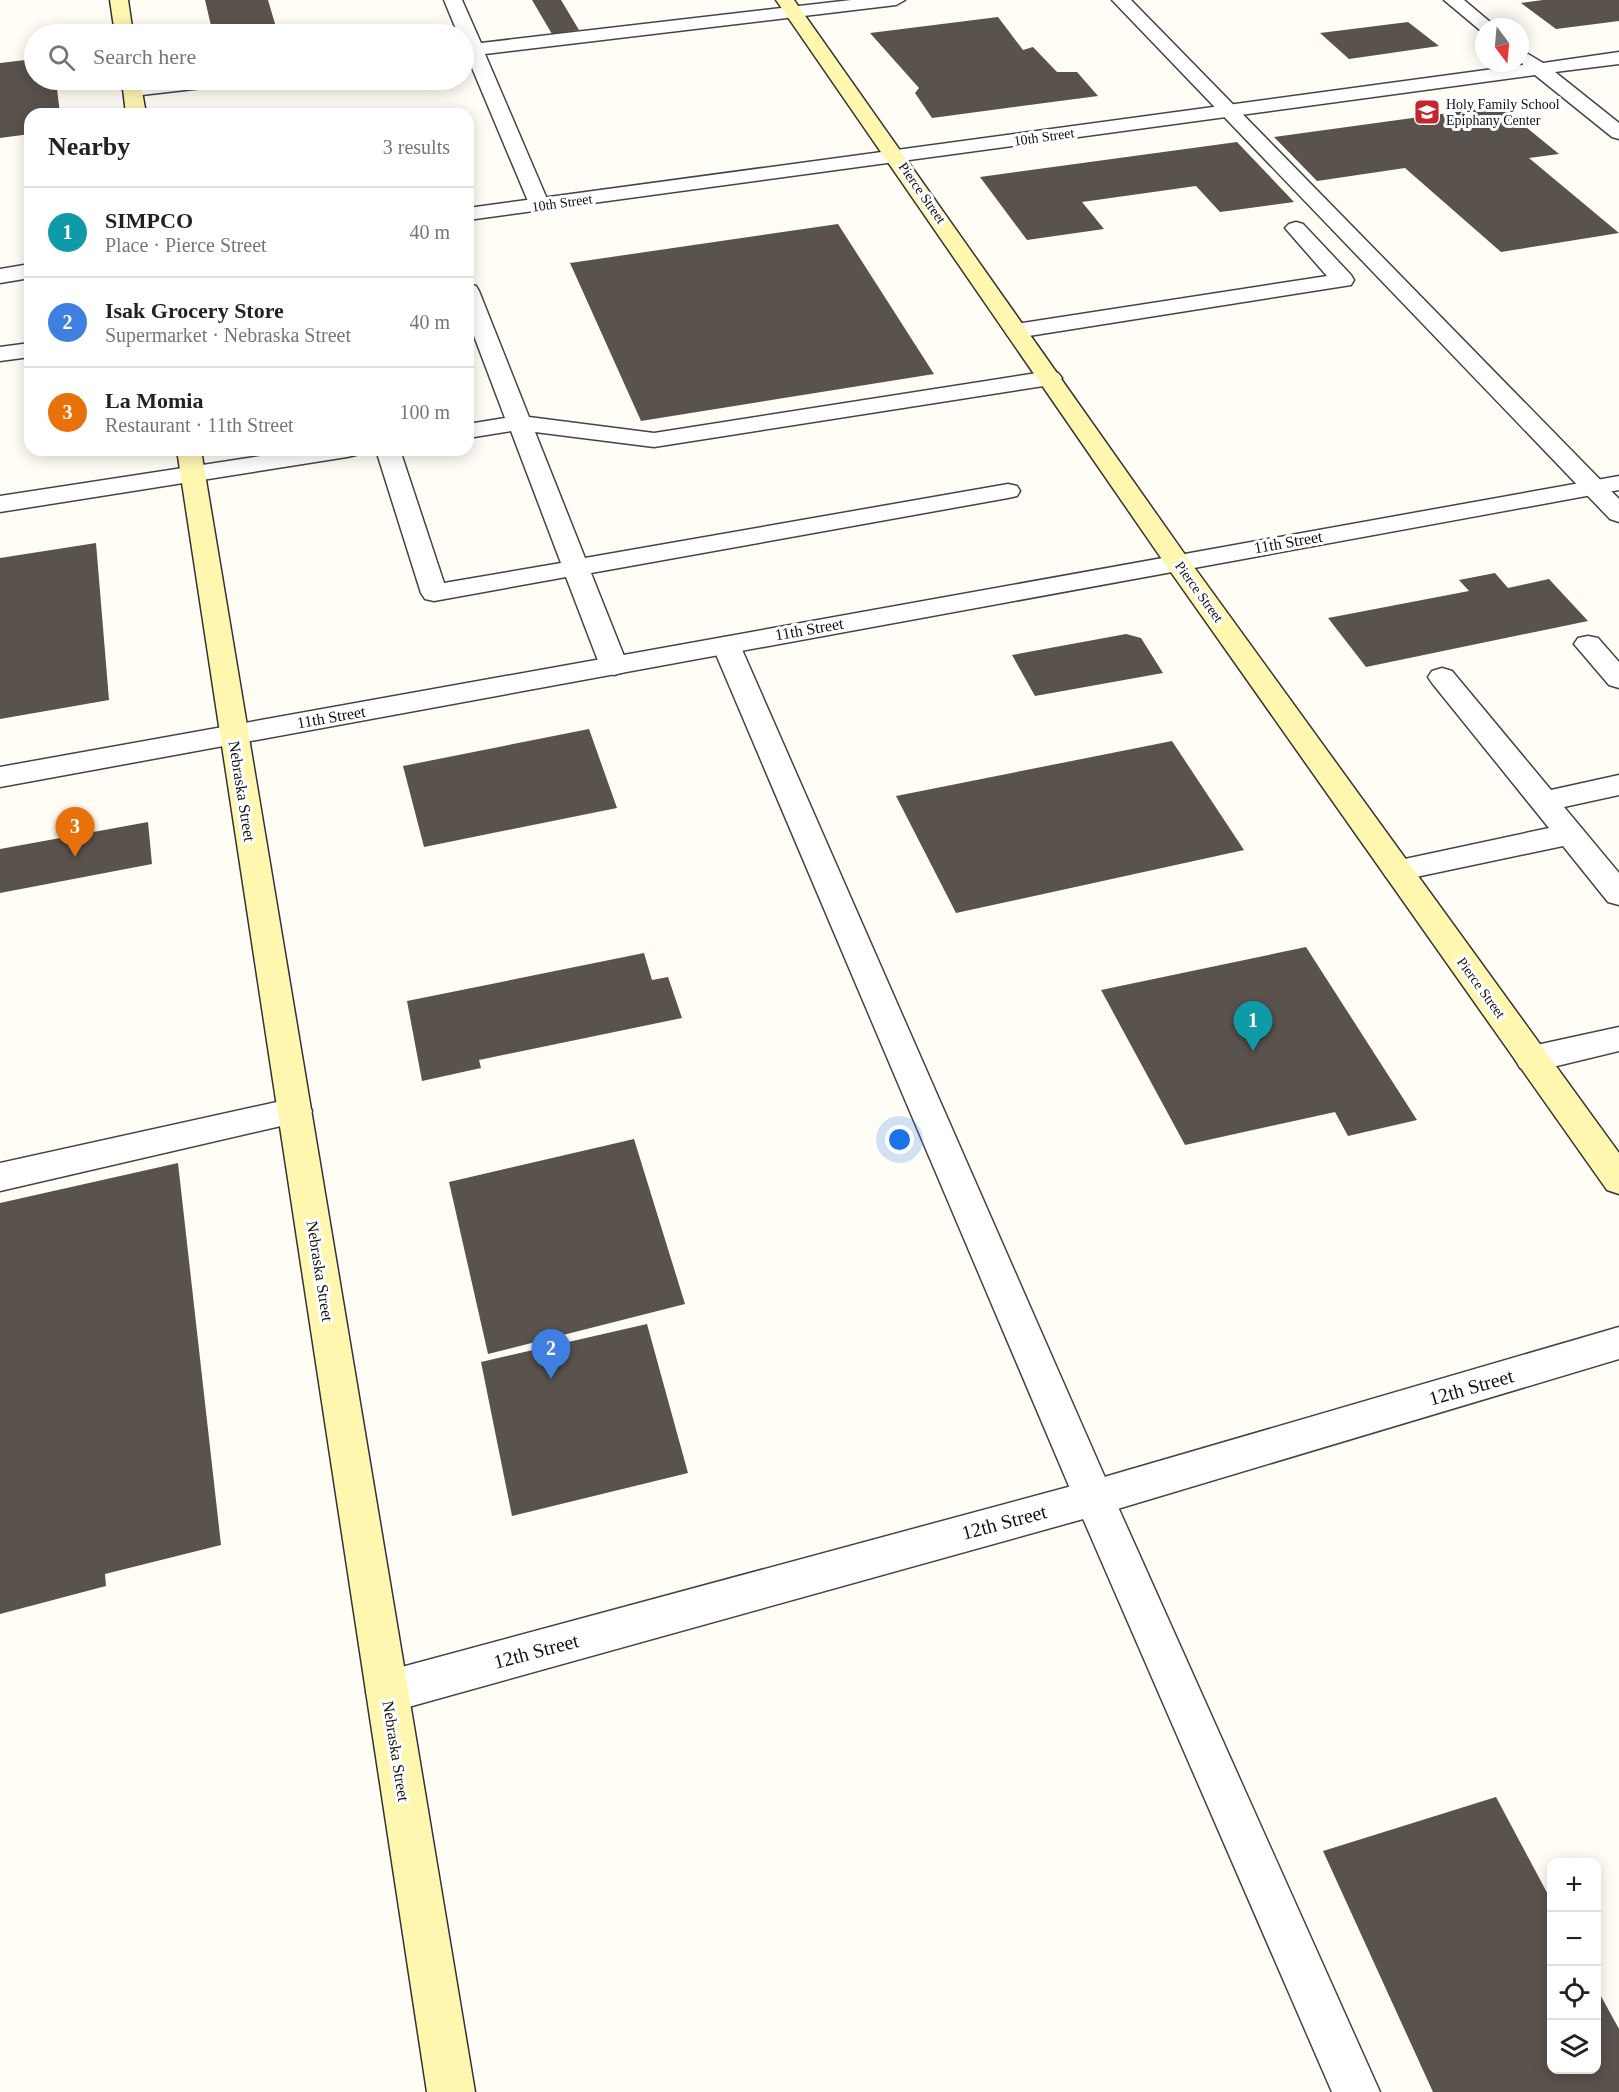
<!DOCTYPE html>
<html lang="en">
<head>
<meta charset="utf-8">
<style>
  :root { --surface:#fff; --page:#f2f2f2; --text:#222; --muted:#767676; --line:#e0e0e0; --accent:#111827 }
  body { margin:0; font-family:"Times New Roman",serif; background:var(--page); color:var(--text) }
  .controls { position:absolute; right:18px; bottom:18px; display:grid; overflow:hidden; border-radius:12px; box-shadow:0 3px 15px #0003 }
  .controls button { width:54px; height:54px; display:grid; place-items:center; padding:0; border:0; border-bottom:2px solid var(--line); background:var(--surface); color:var(--text); font:30px sans-serif }
  .compass { position:absolute; left:1475px; top:18px; width:54px; height:54px; border-radius:50%; background:var(--surface); box-shadow:0 3px 15px #0003; rotate:164deg }
  .you { position:absolute; left:900px; top:1140px; width:21px; height:21px; margin:-15px; border:4px solid #fff; border-radius:50%; background:#1a73e8; box-shadow:0 0 0 9px #1a73e833 }
  .badge { display:grid; place-items:center; width:39px; height:39px; border-radius:50%; background:var(--accent); color:#fff; font-size:20px; font-weight:700 }
  .pin { position:absolute; translate:-50% -50px; filter:drop-shadow(0 2px 3px #0008) }
  .pin::after { content:''; position:absolute; top:32px; width:21px; height:18px; background:inherit; clip-path:polygon(0 0,100% 0,50% 100%) }
  .list { margin:0; padding:0; list-style:none }
  h2 { display:flex; justify-content:space-between; align-items:center; height:78px; margin:0; padding:0 24px; font-size:26px }
  h2 small { font-size:20px; font-weight:400; color:var(--muted) }
  .list li { display:grid; grid-template-columns:39px 1fr auto; gap:18px; align-items:center; box-sizing:border-box; height:90px; padding:0 24px; border-top:2px solid var(--line) }
  .list b { display:block; font-size:22px; white-space:nowrap }
  .list p { margin:0; font-size:20px; white-space:nowrap; color:var(--muted) }
  .list em { font-size:20px; font-style:normal; color:var(--muted) }
  .icon { flex:none; width:33px; height:33px; fill:none; stroke:currentColor; stroke-width:2; stroke-linecap:round; stroke-linejoin:round }
  .map { position:relative; flex:none; width:1619px; height:2092px; overflow:hidden }
  .search { position:absolute; background:var(--surface); box-shadow:0 3px 15px #0003; left:24px; top:24px; width:450px; height:66px; display:flex; align-items:center; gap:15px; box-sizing:border-box; padding:0 21px; border-radius:33px; color:var(--muted); font-size:22px }
  .panel { position:absolute; background:var(--surface); box-shadow:0 3px 15px #0003; left:24px; top:108px; width:450px; height:348px; border-radius:18px }
  .map>svg:first-child { display:block }
  .building { fill:#5a524d }
  .lines { fill:none; stroke-linecap:round; stroke-linejoin:round }
  .service-casing { stroke:#444; stroke-width:3 }
  .minor-casing { stroke:#444; stroke-width:3 }
  .secondary-casing { stroke:#333; stroke-width:3 }
  .service { fill:#fff; fill-rule:evenodd }
  .minor { fill:#fff; fill-rule:evenodd }
  .secondary { fill:#fff6b0; fill-rule:evenodd }
  .labels { text-anchor:middle; dominant-baseline:central; stroke-width:6; stroke-linejoin:round; paint-order:stroke }
  .far-poi-label { font-size:14px; fill:#111; stroke:#fff; text-anchor:start }
  .far-street-label { font-size:14px; fill:#111; stroke:#fff }
  .street-label { font-size:16px; fill:#111; stroke:#fff }
  .near-street-label { font-size:20px; fill:#111; stroke:#fff }
</style>
</head>
<body>
<div class="map">
<svg width="1619" height="2092" viewBox="0 0 1619 2092">
  <rect width="100%" height="100%" fill="#fffdf5"/>
  <path class="building" d="M205 0H268L278 34H213Z
    M532 0H561L579 30 552 34Z
    M1543 0H1619V21L1556 29 1521 3Z
    M998 17 1023 50 1033 47 1057 72H1077L1098 96 932 118 915 93 919 88 870 33Z
    M1408 22 1439 46 1349 59 1320 33Z
    M34 59V80H56L60 114H30V134L0 138V63Z
    M1500 106 1559 154 1529 158 1619 233 1501 252 1405 168 1317 181 1274 137Z
    M1237 142 1294 202 1220 212 1196 186 1082 202 1104 229 1027 240 980 177Z
    M838 224 934 374 641 421 570 263Z
    M96 543 109 700 0 719V558Z
    M1495 573 1508 588 1549 579 1588 621 1366 667 1328 618 1469 591 1459 580Z
    M1126 634 1141 638 1163 673 1035 696 1012 655Z
    M589 729 617 808 424 847 403 766Z
    M1172 741 1244 850 956 913 896 796Z
    M148 822 152 864 0 893V849Z
    M1306 947 1417 1120 1348 1136 1335 1112 1185 1145 1101 990Z
    M644 953 652 980 668 977 682 1018 479 1060 481 1068 422 1081 407 1001Z
    M634 1139 685 1304 488 1354 449 1182Z
    M178 1163 221 1545 105 1574 106 1586 0 1614V1203Z
    M647 1324 688 1473 512 1516 481 1362Z
    M1496 1797 1552 1902V2070H1596V1987L1619 2029V2092H1433L1323 1851Z"/>
  <g class="lines">
    <defs>
      <path id="service" d="M444 0H462L481 43 851 0H905L896 5 485 54 550 206 547 210H533L530 206 467 56H464V34H458Z
        M1112 0H1131L1619 499V522L1610 519Z
        M175 80H229L220 86 133 96 123 90 133 84Z
        M1296 222 1303 224 1351 275 1354 280 1351 285 1016 338 1008 336 1005 331 1008 326 1016 324 1327 276 1285 228 1289 224Z
        M468 284 476 286 479 291 529 417 654 433 1050 371 1058 373 1062 378 1058 383 1050 385 654 447 535 432 585 558 1008 484 1017 486 1020 491 1017 496 1008 498 591 573 628 666 624 672 614 675 604 672 600 666 566 577 434 601 425 599 421 593 376 450H400L444 583 561 563 511 431 468 438V424L505 418 468 320Z
        M30 343V357L0 361V347Z
        M300 450H359L356 455 347 457 0 512V496Z
        M1588 636 1598 638 1619 662V688L1609 685 1574 644 1578 638Z
        M726 637 736 639 740 645 1114 1498 1380 2092H1332L1074 1498 712 645 716 639Z
        M1442 668 1452 671 1551 790 1619 775V795L1564 807 1619 873V905L1608 902 1563 846 1397 881 1386 877 1382 870 1386 863 1549 828 1432 683 1428 677 1432 671Z
        M1619 1027V1051L1532 1072 1520 1068 1515 1059 1520 1050 1532 1046Z
        M295 1098 307 1102 312 1111 307 1120 0 1191V1163Z"/>
      <path id="minor" d="M1444 0H1464L1496 27H1484V32L1481 31Z
        M1619 52V64L1555 72 1619 123V139L1612 137 1535 75 468 220V208L1523 65 1520 58 1528 54 1543 63Z
        M30 264V278L0 283V269Z
        M1619 476V490L0 787V767Z
        M1619 1327V1359L1094 1516 387 1713 372 1707 366 1692 372 1677 387 1671 1094 1480Z"/>
      <path id="secondary" d="M110 0H128L133 34H115Z
        M776 0H794L1186 556 1619 1153V1194L1607 1190 1168 568Z
        M122 80H140L146 114H126Z
        M177 450H201L475 2092H427Z"/>
    </defs>
    <use href="#service" class="service-casing"/>
    <use href="#minor" class="minor-casing"/>
    <use href="#secondary" class="secondary-casing"/>
    <use href="#service" class="service"/>
    <use href="#minor" class="minor"/>
    <use href="#secondary" class="secondary"/>
  </g>
  <defs>
    <symbol id="school-square" viewBox="-11 -11 22 22"><rect x="-9" y="-9" width="18" height="18" rx="4" fill="#c4262e" stroke="#fff"/><path d="M0-5L7-2L0 1L-7-2ZM-4 1L0 2.5L4 1V4Q0 6-4 4Z" fill="#fff"/></symbol>
  </defs>
  <g fill-rule="evenodd">
    <use href="#school-square" x="1412" y="97" width="30" height="30"/>
  </g>
  <g class="labels">
    <g class="far-poi-label">
      <text x="1446" y="104">Holy Family School<tspan x="1446" dy="16">Epiphany Center</tspan></text>
    </g>
    <g class="far-street-label">
      <text transform="translate(1044 137) rotate(-8)">10th Street</text>
      <text transform="translate(922 193) rotate(55)">Pierce Street</text>
      <text transform="translate(562 203) rotate(-8)">10th Street</text>
      <text transform="translate(1199 592) rotate(54)">Pierce Street</text>
      <text transform="translate(1481 988) rotate(54)">Pierce Street</text>
    </g>
    <g class="street-label">
      <text transform="translate(1288 542) rotate(-10)">11th Street</text>
      <text transform="translate(809 629) rotate(-10)">11th Street</text>
      <text transform="translate(331 717) rotate(-10)">11th Street</text>
      <text transform="translate(242 791) rotate(81)">Nebraska Street</text>
      <text transform="translate(320 1271) rotate(81)">Nebraska Street</text>
      <text transform="translate(396 1751) rotate(81)">Nebraska Street</text>
    </g>
    <g class="near-street-label">
      <text transform="translate(1471 1387) rotate(-16)">12th Street</text>
      <text transform="translate(1004 1522) rotate(-15)">12th Street</text>
      <text transform="translate(536 1651) rotate(-15)">12th Street</text>
    </g>
  </g>
</svg>
<div class="controls">
<button>+</button>
<button>−</button>
<button><svg class="icon" aria-label="locate" viewBox="0 0 24 24"><circle cx="12" cy="12" r="6"/><path d="M12 2v4M12 18v4M2 12h4M18 12h4"/></svg></button>
<button><svg class="icon" aria-label="layers" viewBox="0 0 24 24"><path d="M12 4l9 5-9 5-9-5zM3 14l9 5 9-5"/></svg></button>
</div>
<svg class="compass" viewBox="-18 -18 36 36"><path d="M0-13l5 13h-10z" fill="#e53935"/><path d="M0 13l5-13h-10z" fill="#767676"/></svg>
<div class="you"></div>
<div class="pin badge" style="left:1253px;top:1051px;background:#0f9aa8">1</div>
<div class="pin badge" style="left:551px;top:1379px;background:#3f7fe0">2</div>
<div class="pin badge" style="left:75px;top:857px;background:#e8710a">3</div>
<div class="search"><svg class="icon" aria-label="search" viewBox="0 0 24 24"><circle cx="10" cy="10" r="6"/><path d="M15 15l6 6"/></svg>Search here</div>
<section class="panel">
<h2>Nearby<small>3 results</small></h2>
<ul class="list">
<li><span class="badge" style="background:#0f9aa8">1</span><div><b>SIMPCO</b><p>Place · Pierce Street</p></div><em>40 m</em></li>
<li><span class="badge" style="background:#3f7fe0">2</span><div><b>Isak Grocery Store</b><p>Supermarket · Nebraska Street</p></div><em>40 m</em></li>
<li><span class="badge" style="background:#e8710a">3</span><div><b>La Momia</b><p>Restaurant · 11th Street</p></div><em>100 m</em></li>
</ul>
</section>
</div>
</body>
</html>
